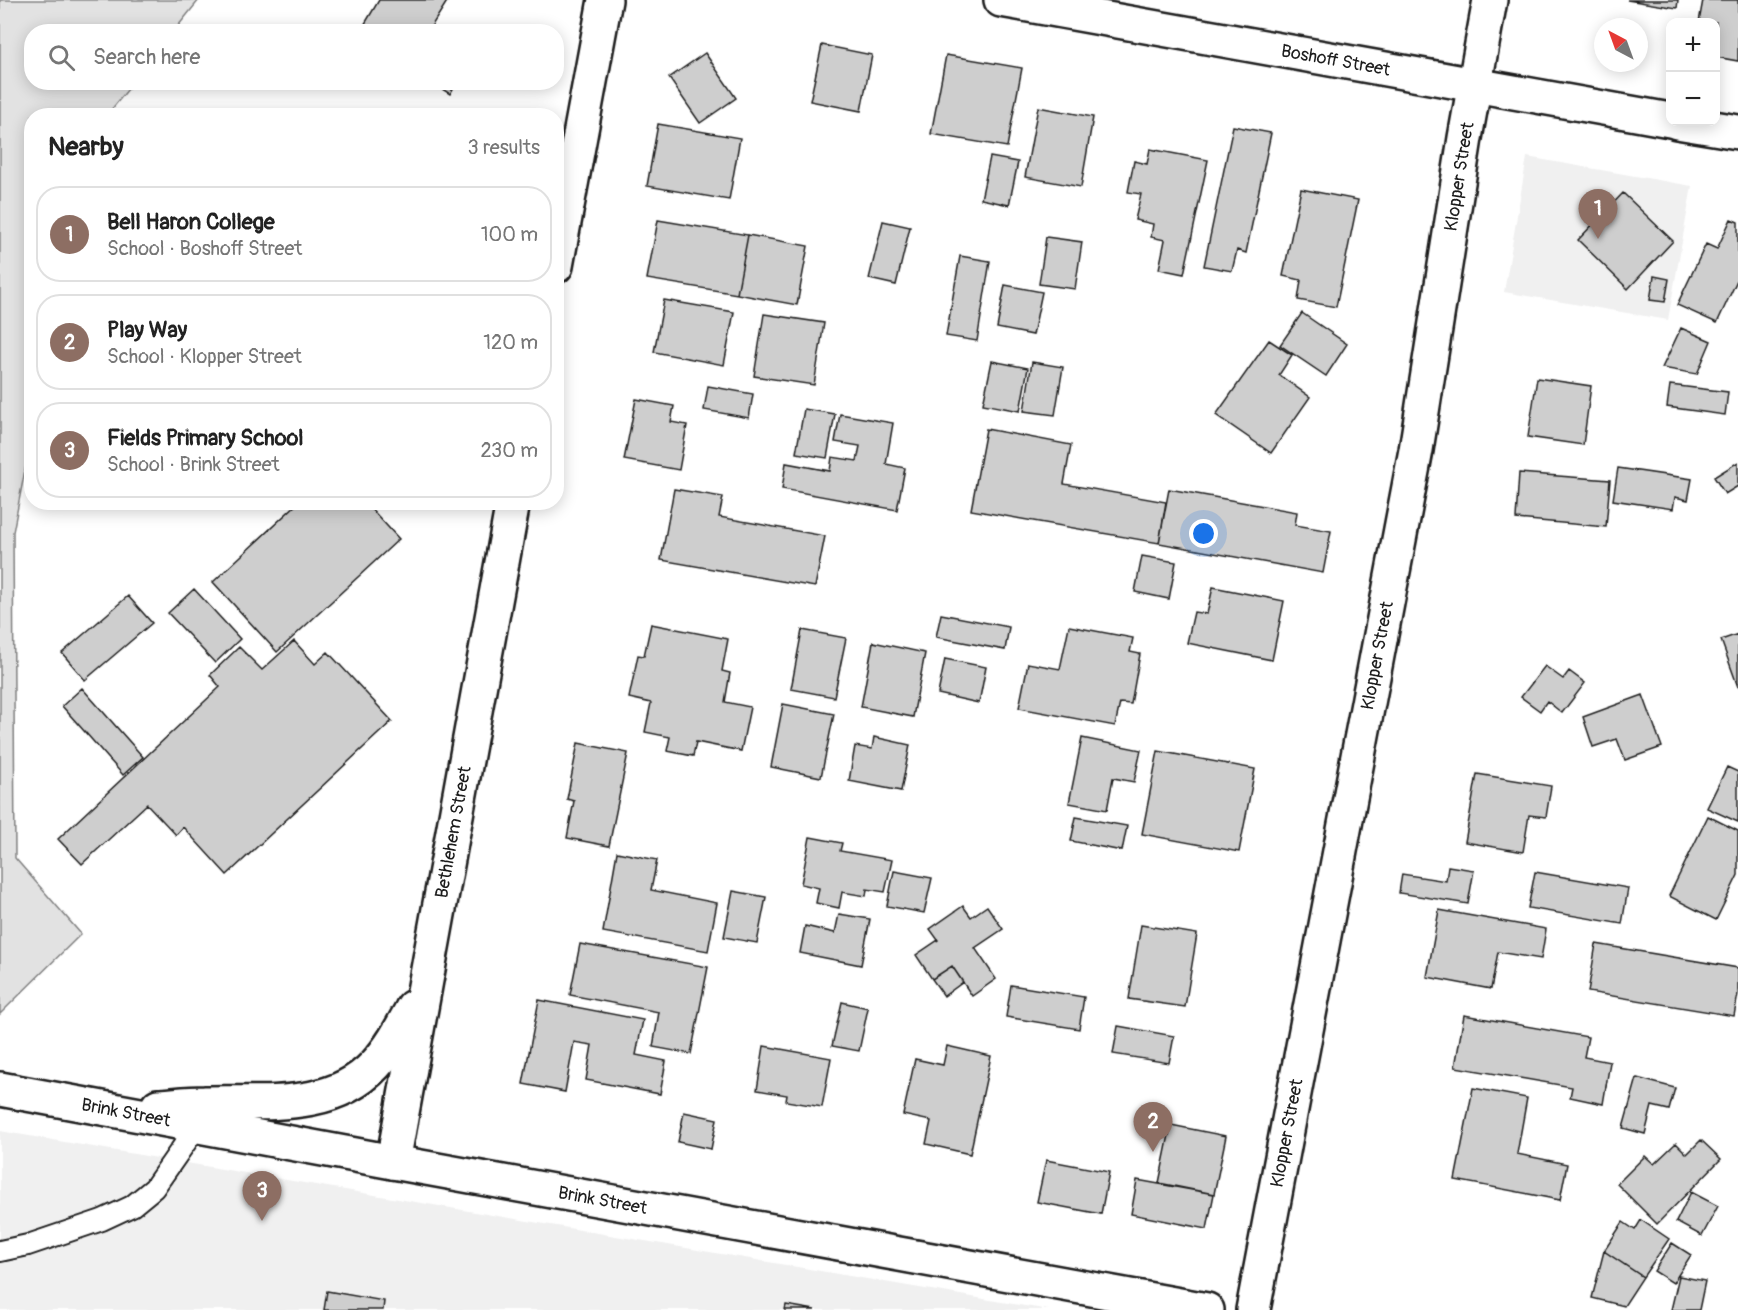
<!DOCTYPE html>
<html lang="en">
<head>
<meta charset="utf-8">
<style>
  :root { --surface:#fff; --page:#f6f6f6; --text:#222; --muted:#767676; --line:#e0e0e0; --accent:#c8321e }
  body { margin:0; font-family:Pangolin,sans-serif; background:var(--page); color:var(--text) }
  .controls { position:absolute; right:18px; top:18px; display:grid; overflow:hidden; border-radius:12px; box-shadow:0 3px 15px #0003 }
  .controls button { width:54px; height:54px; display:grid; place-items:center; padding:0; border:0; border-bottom:2px solid var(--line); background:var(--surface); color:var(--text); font:30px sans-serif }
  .compass { position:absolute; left:1594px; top:18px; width:54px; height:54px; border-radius:50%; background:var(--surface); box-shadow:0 3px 15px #0003; rotate:319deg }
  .you { position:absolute; left:1204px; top:534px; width:21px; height:21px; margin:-15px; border:4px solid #fff; border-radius:50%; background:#1a73e8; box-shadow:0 0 0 9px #1a73e833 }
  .badge { display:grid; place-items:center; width:39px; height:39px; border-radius:50%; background:var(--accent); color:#fff; font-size:20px; font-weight:700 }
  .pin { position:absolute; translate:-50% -50px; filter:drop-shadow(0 2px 3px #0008) }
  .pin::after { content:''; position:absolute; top:32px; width:21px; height:18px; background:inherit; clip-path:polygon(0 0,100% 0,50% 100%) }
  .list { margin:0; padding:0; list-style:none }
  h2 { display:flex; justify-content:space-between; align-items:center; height:78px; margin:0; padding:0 24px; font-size:26px }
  h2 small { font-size:20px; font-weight:400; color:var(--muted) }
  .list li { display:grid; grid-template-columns:39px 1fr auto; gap:18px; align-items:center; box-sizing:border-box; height:96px; margin:0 12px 12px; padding:0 12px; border:2px solid var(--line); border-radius:24px }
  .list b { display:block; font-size:22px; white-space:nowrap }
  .list p { margin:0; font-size:20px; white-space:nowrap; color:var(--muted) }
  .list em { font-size:20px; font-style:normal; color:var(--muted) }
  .icon { flex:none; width:33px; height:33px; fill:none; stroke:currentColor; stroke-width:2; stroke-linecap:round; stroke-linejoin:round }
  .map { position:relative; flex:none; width:1738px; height:1310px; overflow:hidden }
  .search { position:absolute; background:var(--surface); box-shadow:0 3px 15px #0003; left:24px; top:24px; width:540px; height:66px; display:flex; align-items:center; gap:15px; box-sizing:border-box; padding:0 21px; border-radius:24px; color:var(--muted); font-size:22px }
  .panel { position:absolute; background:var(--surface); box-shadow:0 3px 15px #0003; left:24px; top:108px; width:540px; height:402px; border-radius:24px }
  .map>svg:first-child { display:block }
  .built { fill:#f0f0f0 }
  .green { fill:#e2e2e2; stroke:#7f7f7f; stroke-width:1.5 }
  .building { fill:#cecece; stroke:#1c1c1c; stroke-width:1.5 }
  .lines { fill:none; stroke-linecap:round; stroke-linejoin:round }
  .service-casing { stroke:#1c1c1c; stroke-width:24 }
  .minor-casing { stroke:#1c1c1c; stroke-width:38 }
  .secondary-casing { stroke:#1c1c1c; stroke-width:38 }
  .service { stroke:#fff; stroke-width:20 }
  .minor { stroke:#fff; stroke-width:33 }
  .secondary { stroke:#fff; stroke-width:33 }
  .labels { text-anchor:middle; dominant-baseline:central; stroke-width:6; stroke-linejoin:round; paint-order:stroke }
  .street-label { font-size:18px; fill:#1c1c1c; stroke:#fff }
</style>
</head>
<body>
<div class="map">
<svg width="1738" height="1310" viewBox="0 0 1738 1310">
  <rect width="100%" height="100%" fill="#fff"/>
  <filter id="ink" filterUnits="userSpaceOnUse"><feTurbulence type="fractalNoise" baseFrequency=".0167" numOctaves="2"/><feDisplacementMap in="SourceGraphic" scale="12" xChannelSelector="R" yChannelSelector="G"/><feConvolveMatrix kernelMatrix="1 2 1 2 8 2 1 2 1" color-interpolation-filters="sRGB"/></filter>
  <g filter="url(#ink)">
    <path class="built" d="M1527 157 1692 186 1668 320 1504 292Z
      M0 1131 1049 1310H0Z"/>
    <path class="green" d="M0 0H199L174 31 32 32V82L133 83 107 115 32 116V434L13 532 15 858 81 934 0 1014Z"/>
    <path class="building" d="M379 0H448L429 30 432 32H360Z
      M1627 0H1678L1677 8Z
      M1703 0H1738V61L1716 57V22H1699Z
      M822 45 872 55 861 111 810 101Z
      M705 53 736 98 700 123 669 78Z
      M946 55 1022 68 1007 147 931 134Z
      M431 82H457L450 94Z
      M1038 107 1093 117 1081 187 1025 177Z
      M658 124 740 138 729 200 647 186Z
      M1233 126 1271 133 1246 253 1237 250 1232 271 1204 266Z
      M1150 149 1208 160 1184 274 1159 269 1165 240 1151 237 1153 224 1135 220 1141 194 1128 192 1134 161 1147 164Z
      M990 157 1018 162 1009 205 981 199Z
      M1301 189 1358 200 1336 307 1298 300 1301 280 1283 276Z
      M1623 193 1673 241 1628 289 1578 240Z
      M1731 219 1738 222V278L1717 323 1677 305 1706 244 1717 249Z
      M658 220 748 235 737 294 647 279Z
      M883 221 910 227 896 285 869 279Z
      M748 235 808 246 797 305 737 294Z
      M1046 237 1082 242 1075 289 1039 284Z
      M960 256 990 261 977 341 946 336Z
      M1654 276 1669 279 1665 302 1650 300Z
      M1005 285 1042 292 1033 335 997 328Z
      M664 300 734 312 724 365 654 352Z
      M1302 313 1347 344 1326 376 1280 345Z
      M764 314 824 323 814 385 754 376Z
      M1681 328 1711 341 1697 374 1662 368Z
      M1269 340 1292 355 1279 375 1310 397 1271 453 1216 415Z
      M992 361 1028 368 1020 411 983 404Z
      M1032 362 1063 367 1055 415 1024 411Z
      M1537 378 1591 386 1583 445 1528 437Z
      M1670 385 1728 392 1725 415 1667 407Z
      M708 386 753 394 749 418 704 410Z
      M636 399 674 406 671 422 687 425 679 470 624 460Z
      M804 409 835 414 827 458 796 453Z
      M840 414 893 423 886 464 905 468 897 510 782 489 786 463 830 471 832 457 857 461 860 446 835 442Z
      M986 429 1071 445 1064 484 1166 502 1159 543 971 510Z
      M1738 462V486L1725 494 1714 477Z
      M1618 468 1692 479 1688 500 1675 497 1673 509 1613 500Z
      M1519 473 1610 480 1606 527 1516 519Z
      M674 489 723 497 719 517 825 536 815 587 661 560Z
      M1169 489 1297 512 1295 525 1331 531 1323 573 1159 543Z
      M299 502H365L399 539 277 652 213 582Z
      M1142 556 1176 562 1169 599 1135 592Z
      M1213 587 1284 601 1272 660 1187 643 1194 612 1207 614Z
      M194 589 240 639 215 663 168 613Z
      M128 596 152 623 85 680 62 653Z
      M941 614 1009 627 1005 650 936 637Z
      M651 624 728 639 722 671 730 673 725 702 750 707 741 751 696 742 693 756 667 751 670 737 645 732 651 703 629 698 638 655 644 656Z
      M1069 626 1133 638 1130 652 1140 654 1131 704 1120 703 1115 726 1019 708 1028 663 1060 669Z
      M802 630 846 638 834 697 791 689Z
      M1738 634V687L1721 640Z
      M294 641 315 664 328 652 392 721 227 875 183 827 176 835 147 804 82 864 58 839 220 687 210 675 239 647 262 670Z
      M873 642 925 653 913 717 861 707Z
      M945 659 986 667 979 703 938 694Z
      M1545 666 1563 679 1569 671 1585 683 1562 713 1547 701 1540 711 1521 697Z
      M82 688 143 757 123 775 62 706Z
      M1643 695 1662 747 1625 760 1617 739 1593 747 1583 717Z
      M783 704 834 714 821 777 771 767Z
      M874 737 910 745 901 791 849 781 855 746 872 749Z
      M1082 738 1141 750 1134 782 1113 778 1107 810 1069 803Z
      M578 743 628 753 609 846 567 838 574 801 567 799Z
      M1158 751 1255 769 1239 852 1142 834Z
      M1727 767 1738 772V822L1707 808Z
      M1477 774 1551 786 1546 817 1529 815 1523 852 1465 842Z
      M1708 816 1738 831V875L1716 920 1669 896Z
      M1076 817 1127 826 1122 851 1071 841Z
      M810 837 842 843 840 851 892 860 885 892 867 889 866 896 842 892 839 908 816 903 819 888 801 884Z
      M617 852 657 860 651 890 717 903 708 951 603 932Z
      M1448 866 1474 870 1468 904 1399 893 1402 874 1446 881Z
      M894 871 932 878 924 913 887 906Z
      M1535 872 1628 888 1622 924 1528 908Z
      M733 891 766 897 757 943 724 937Z
      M963 906 971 917 987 906 1003 929 975 948 996 979 972 996 952 966 932 979 916 955 938 940 930 929Z
      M1439 910 1546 929 1541 959 1498 952 1491 989 1427 977Z
      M839 914 870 919 861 965 800 953 805 926 835 933Z
      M1141 925 1197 934 1185 1007 1129 999Z
      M580 944 708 967 691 1054 653 1047 659 1012 570 995Z
      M1596 944 1738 968V994L1734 1016 1588 992Z
      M952 966 963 982 944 996 932 979Z
      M1011 985 1084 997 1079 1029 1006 1017Z
      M539 1000 643 1020 636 1055 666 1061 660 1094 586 1080 592 1045 574 1042 565 1092 523 1084Z
      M842 1002 868 1008 859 1051 832 1046Z
      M1464 1015 1588 1037 1584 1057 1610 1062 1603 1104 1570 1097 1572 1087 1455 1067Z
      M1118 1026 1174 1036 1169 1063 1113 1054Z
      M764 1046 831 1058 822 1107 786 1101 787 1095 757 1090Z
      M947 1046 991 1056 970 1154 926 1144 931 1121 903 1115 915 1059 943 1065Z
      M1637 1078 1675 1088 1669 1110 1652 1106 1645 1134 1623 1128Z
      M1473 1088 1527 1098 1517 1154 1567 1164 1560 1200 1455 1180Z
      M684 1112 717 1119 711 1149 678 1142Z
      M1171 1125 1226 1136 1214 1194 1159 1183Z
      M1701 1140 1721 1159 1657 1224 1617 1184 1645 1156 1654 1164 1676 1143 1687 1154Z
      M1046 1160 1109 1172 1101 1214 1037 1202Z
      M1137 1180 1214 1194 1207 1229 1131 1214Z
      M1691 1192 1718 1206 1702 1236 1676 1222Z
      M1641 1220 1669 1239 1643 1277 1604 1251 1623 1222 1635 1230Z
      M1672 1243 1691 1255 1673 1283 1654 1271Z
      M1604 1251 1643 1277 1624 1306 1592 1298Z
      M1679 1276 1705 1281 1699 1310H1671Z
      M327 1291 384 1301 383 1310H324Z
      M786 1305 815 1310H785Z"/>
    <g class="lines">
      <defs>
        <path id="service" d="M0 1251 28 1245 102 1220 132 1206 154 1188 198 1125"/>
        <g id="minor">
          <path id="s1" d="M1001 0 1670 120"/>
          <path d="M1677 122 1738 132"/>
          <path id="s2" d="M393 1162 1207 1310"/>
          <path id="s3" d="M1253 1310 1416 450 1465 138 1490 0"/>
        </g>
        <g id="secondary">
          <path d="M556 266 605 0"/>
          <path id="s4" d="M0 1089 393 1162 513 502"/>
          <path d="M158 1106C173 1105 189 1103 204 1103 262 1101 331 1112 375 1065 391 1048 402 1027 413 1007"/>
        </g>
      </defs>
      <use href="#service" class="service-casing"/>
      <use href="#minor" class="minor-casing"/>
      <use href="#secondary" class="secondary-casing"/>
      <use href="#service" class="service"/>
      <use href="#minor" class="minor"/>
      <use href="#secondary" class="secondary"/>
    </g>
  </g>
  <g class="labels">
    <g class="street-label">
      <text stroke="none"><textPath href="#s1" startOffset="340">Boshoff Street</textPath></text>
      <text stroke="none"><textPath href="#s3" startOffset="1152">Klopper Street</textPath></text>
      <text stroke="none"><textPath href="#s3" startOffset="666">Klopper Street</textPath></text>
      <text stroke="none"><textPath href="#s4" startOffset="735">Bethlehem Street</textPath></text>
      <text stroke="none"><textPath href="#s4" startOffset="128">Brink Street</textPath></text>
      <text stroke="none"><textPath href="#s3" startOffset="180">Klopper Street</textPath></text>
      <text stroke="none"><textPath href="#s2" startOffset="213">Brink Street</textPath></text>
    </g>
  </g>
</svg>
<div class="controls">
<button>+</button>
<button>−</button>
</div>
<svg class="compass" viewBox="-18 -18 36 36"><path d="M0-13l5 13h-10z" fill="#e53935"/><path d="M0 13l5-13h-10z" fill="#767676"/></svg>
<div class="you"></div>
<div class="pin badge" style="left:1598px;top:239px;background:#8d6e63">1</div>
<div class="pin badge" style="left:1153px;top:1152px;background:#8d6e63">2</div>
<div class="pin badge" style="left:262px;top:1221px;background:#8d6e63">3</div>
<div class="search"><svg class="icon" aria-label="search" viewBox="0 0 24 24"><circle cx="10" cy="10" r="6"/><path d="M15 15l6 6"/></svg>Search here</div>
<section class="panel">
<h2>Nearby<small>3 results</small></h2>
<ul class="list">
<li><span class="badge" style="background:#8d6e63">1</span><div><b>Bell Haron College</b><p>School · Boshoff Street</p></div><em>100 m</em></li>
<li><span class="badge" style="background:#8d6e63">2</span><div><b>Play Way</b><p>School · Klopper Street</p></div><em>120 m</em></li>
<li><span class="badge" style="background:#8d6e63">3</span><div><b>Fields Primary School</b><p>School · Brink Street</p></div><em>230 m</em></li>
</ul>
</section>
</div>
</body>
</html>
